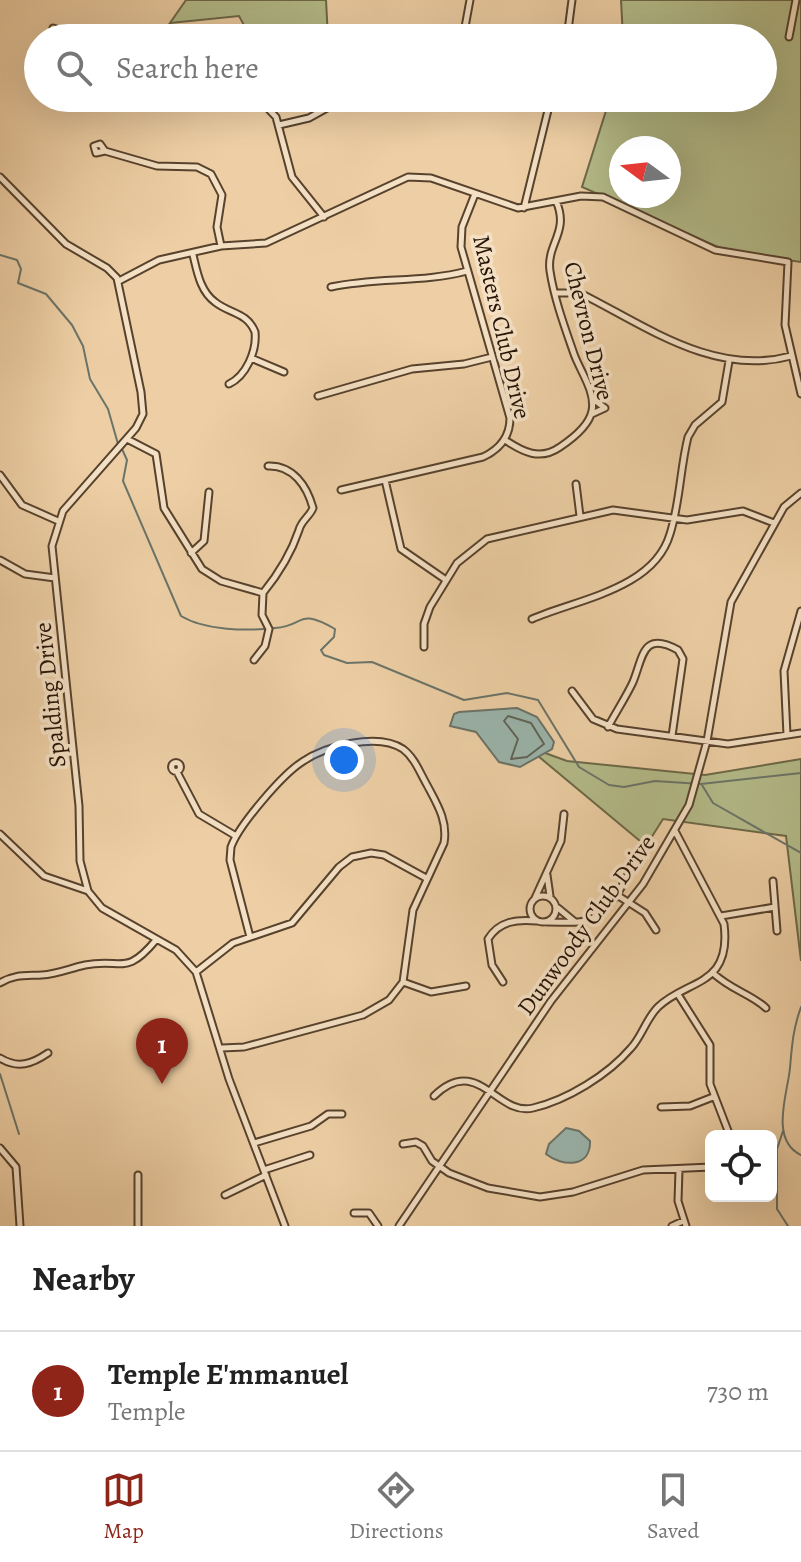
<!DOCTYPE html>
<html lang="en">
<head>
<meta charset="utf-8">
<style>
  :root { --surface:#fff; --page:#f2f2f2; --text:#222; --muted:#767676; --line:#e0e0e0; --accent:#8f2418 }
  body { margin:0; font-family:Alegreya,serif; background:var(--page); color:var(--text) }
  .controls { position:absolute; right:24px; bottom:24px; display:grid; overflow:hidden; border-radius:12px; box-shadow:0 8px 32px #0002 }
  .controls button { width:72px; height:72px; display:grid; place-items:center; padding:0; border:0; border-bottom:2px solid var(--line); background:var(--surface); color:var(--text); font:40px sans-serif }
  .compass { position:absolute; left:609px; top:136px; width:72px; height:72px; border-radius:50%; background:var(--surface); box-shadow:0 8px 32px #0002; rotate:285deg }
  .you { position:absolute; left:344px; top:760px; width:28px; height:28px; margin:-20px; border:6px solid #fff; border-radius:50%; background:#1a73e8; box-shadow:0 0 0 12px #1a73e833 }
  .badge { display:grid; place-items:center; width:52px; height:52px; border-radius:50%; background:var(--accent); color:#fff; font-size:26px; font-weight:700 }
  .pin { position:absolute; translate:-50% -66px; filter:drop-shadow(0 2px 4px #0008) }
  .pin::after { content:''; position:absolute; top:42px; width:28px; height:24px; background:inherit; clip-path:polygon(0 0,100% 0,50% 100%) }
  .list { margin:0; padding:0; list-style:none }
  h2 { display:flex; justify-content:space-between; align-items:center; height:104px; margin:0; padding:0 32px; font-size:34px }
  h2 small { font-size:26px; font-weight:400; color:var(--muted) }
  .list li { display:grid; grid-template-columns:52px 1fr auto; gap:24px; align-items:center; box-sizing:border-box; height:120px; padding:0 32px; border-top:2px solid var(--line) }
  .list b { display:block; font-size:30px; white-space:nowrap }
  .list p { margin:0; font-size:26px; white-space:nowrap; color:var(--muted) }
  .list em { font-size:26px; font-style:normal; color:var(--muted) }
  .icon { flex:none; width:44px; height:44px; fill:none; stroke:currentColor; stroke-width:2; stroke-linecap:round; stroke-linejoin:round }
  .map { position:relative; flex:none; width:801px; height:1226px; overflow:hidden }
  .search { position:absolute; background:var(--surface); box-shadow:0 8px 32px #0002; left:24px; right:24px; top:24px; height:88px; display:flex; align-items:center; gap:20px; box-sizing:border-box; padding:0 28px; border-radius:44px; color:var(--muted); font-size:30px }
  .sheet { height:224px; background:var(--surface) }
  nav { display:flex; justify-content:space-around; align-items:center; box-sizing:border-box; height:112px; border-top:2px solid var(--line); background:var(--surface); font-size:22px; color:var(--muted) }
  nav a { display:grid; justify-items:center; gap:4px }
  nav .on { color:var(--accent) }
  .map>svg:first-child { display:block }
  .green { fill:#b4bc8a; stroke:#6c6848; stroke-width:2; fill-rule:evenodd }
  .water { fill:#9ab5ac; stroke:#6b7469; stroke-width:2 }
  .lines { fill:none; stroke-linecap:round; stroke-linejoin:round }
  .shore { stroke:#606458; stroke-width:2 }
  .stream { stroke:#6b7469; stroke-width:2 }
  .minor-casing { stroke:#57422d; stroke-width:9 }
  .minor { stroke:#f4e0c4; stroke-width:5 }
  .labels { text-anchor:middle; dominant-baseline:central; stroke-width:7; stroke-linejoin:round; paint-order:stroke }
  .street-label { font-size:24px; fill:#251305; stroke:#f4e0c4 }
</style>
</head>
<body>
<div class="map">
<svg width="801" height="1226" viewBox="0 0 801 1226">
  <rect width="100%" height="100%" fill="#eecfa5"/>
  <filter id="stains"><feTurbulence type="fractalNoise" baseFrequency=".0025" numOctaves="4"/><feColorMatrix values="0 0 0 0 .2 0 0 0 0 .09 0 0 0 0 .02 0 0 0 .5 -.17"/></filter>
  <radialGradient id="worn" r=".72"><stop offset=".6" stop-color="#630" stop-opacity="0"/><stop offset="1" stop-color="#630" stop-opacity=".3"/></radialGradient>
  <path class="green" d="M186 0H326L328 38H251L239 16 170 23Z
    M621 0H801V262L727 251 582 187 610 98H763V38H623ZM621 148H669V196H621Z
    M526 746 567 761 705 775 801 759V961L786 836 663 819 646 846Z"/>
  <path class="water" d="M517 708 537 717 554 742 552 749 520 767 499 762 476 732 450 726 454 714 459 712Z
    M566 1128 579 1131 590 1141C591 1168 562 1167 546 1154L549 1144Z"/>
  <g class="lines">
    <path class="shore" d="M508 716 531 723 544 744 527 757 511 759 518 739 504 721Z"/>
    <path class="stream" d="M0 255 17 260 21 269 18 283 46 294 72 325 83 346 90 379 108 409 118 444
      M122 449 127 460 123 481 181 616C206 631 247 631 275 628 306 626 296 607 335 629L334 637 321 650 324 655 347 663 372 662 464 700 507 693 538 700 579 767 609 785 624 787 655 781 701 784 801 773
      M702 785 713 803 801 853
      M801 1007C793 1029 792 1045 790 1068 788 1092 769 1140 801 1155
      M0 1074 19 1134
      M783 1131 777 1149V1209L788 1226"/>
    <defs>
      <path id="minor" d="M53 28 84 38
        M789 37 796 0
        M232 38 234 33
        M463 38 470 0
        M567 38 572 0
        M258 98 276 117 292 177 324 217
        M279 125 309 118 345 98
        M105 151 100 144 94 146 96 153 105 151 157 166 197 167 211 174 222 195 217 227 221 246
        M0 177 66 244 107 268 117 278 141 392 143 414 136 428 63 511 52 546 79 806 80 861 88 891 102 908 176 950 196 972 229 1079 285 1226
        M524 208 551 98
        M193 255C197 271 200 291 215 302 230 314 247 312 255 332 257 351 246 376 229 384
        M119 281 159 260 221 246 266 243 408 177 431 178 518 208 581 196 603 197 715 250 788 262 785 325 801 394
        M331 287C377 277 423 283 467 271
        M556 293H580C646 326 714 377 791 356
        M251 358 284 372
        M318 396 412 369 464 364 492 357
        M592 414 605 408 593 399
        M127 439 156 454 164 508 202 569 221 581 263 593
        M505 440C523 452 540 461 560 447 572 439 589 425 592 411 596 392 580 371 574 354 565 328 554 298 550 271 546 244 570 232 556 201
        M0 475 22 505 58 521
        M385 480 401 549 446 580
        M576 484 580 516
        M341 490 483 457C500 449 510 437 510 418L461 247 462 227 475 194
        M191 553 204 541 209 492
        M0 560 25 574 55 578
        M263 593C280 572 291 554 299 530 301 521 310 516 313 508 307 486 293 465 268 466
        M532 619C578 599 654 589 670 534 680 503 680 469 688 437L695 425 722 402 729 361
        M424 647V624L430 607 457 563 487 539 613 510 687 520 743 511 774 523
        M254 660 265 646 269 629 262 615 263 593
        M572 691 593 719 617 729 728 744 801 733
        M608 727C616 712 626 697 633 682 643 658 642 630 678 650L683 659 672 736
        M787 735 784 671 801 611
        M171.5 767a4.5 4.5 0 1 1 9 0a4.5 4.5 0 1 1-9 0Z
        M177 772 199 814 236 836
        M0 834 44 876 88 891
        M547 875 550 896
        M773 881 777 931
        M617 895 637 858
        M530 909a13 13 0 1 1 26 0a13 13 0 1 1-26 0Z
        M535 898 561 841 564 814
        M558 908 575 922
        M721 916 775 907
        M547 922C587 922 590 927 617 895L645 913 656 930
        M196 972 233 943 292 923 339 867 352 857 371 853 384 855 426 878
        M713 973C731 990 751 994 766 1008
        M403 982 431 992 466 986
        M503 982 492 965 488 939C499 921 517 919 537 921
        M0 983C14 974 27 976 42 975 57 974 71 968 85 965 123 958 125 977 156 940
        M679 996 710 1045V1084L730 1136
        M222 1048 244 1047 363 1015 389 1000 403 982 413 910 444 843C448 821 437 804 427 785 420 773 415 758 403 749 378 732 325 746 302 762 282 775 239 825 231 847L230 860 250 937
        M0 1058C18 1069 32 1064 48 1053
        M434 1096C478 1053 497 1117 533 1108 567 1100 608 1075 631 1048 642 1036 646 1019 658 1007 687 979 732 987 724 924L675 831
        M661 1107 690 1106 713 1097
        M254 1143 311 1126 328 1114H342
        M403 1144 416 1142 423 1146 432 1161 449 1173 488 1188 540 1197 573 1192 643 1170 711 1167
        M0 1148 16 1167 20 1226
        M264 1170 310 1155
        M679 1170 678 1201 686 1226
        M138 1175V1226
        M225 1195 266 1175
        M354 1213H369L378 1226
        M399 1226 551 1001 643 884 689 805 707 741 731 602 784 507 801 493
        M672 1226 683 1221"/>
    </defs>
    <use href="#minor" class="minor-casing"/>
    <use href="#minor" class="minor"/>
  </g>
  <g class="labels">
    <g class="street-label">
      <text transform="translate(502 327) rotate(77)">Masters Club Drive</text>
      <text transform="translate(589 331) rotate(76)">Chevron Drive</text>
      <text transform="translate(50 695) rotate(-96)">Spalding Drive</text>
      <text transform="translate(586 925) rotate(-54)">Dunwoody Club Drive</text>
    </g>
  </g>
  <rect width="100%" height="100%" filter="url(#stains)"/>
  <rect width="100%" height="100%" fill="url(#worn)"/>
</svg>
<div class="controls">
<button><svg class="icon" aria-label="locate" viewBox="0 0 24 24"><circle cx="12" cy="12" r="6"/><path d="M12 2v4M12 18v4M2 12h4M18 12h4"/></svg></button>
</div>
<svg class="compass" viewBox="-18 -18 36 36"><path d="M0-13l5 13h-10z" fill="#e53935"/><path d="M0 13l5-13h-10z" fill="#767676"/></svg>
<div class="you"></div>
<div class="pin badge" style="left:162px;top:1084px">1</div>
<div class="search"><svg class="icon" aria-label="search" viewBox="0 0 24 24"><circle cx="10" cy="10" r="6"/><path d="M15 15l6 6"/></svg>Search here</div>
</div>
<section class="sheet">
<h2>Nearby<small></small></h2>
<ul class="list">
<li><span class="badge">1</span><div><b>Temple E'mmanuel</b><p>Temple</p></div><em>730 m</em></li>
</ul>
</section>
<nav>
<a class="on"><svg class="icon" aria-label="map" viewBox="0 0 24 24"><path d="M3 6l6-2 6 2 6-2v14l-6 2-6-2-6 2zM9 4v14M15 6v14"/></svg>Map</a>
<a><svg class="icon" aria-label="directions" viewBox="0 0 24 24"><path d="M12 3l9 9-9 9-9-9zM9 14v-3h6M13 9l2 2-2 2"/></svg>Directions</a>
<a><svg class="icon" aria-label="saved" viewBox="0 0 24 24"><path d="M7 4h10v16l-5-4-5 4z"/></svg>Saved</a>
</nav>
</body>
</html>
